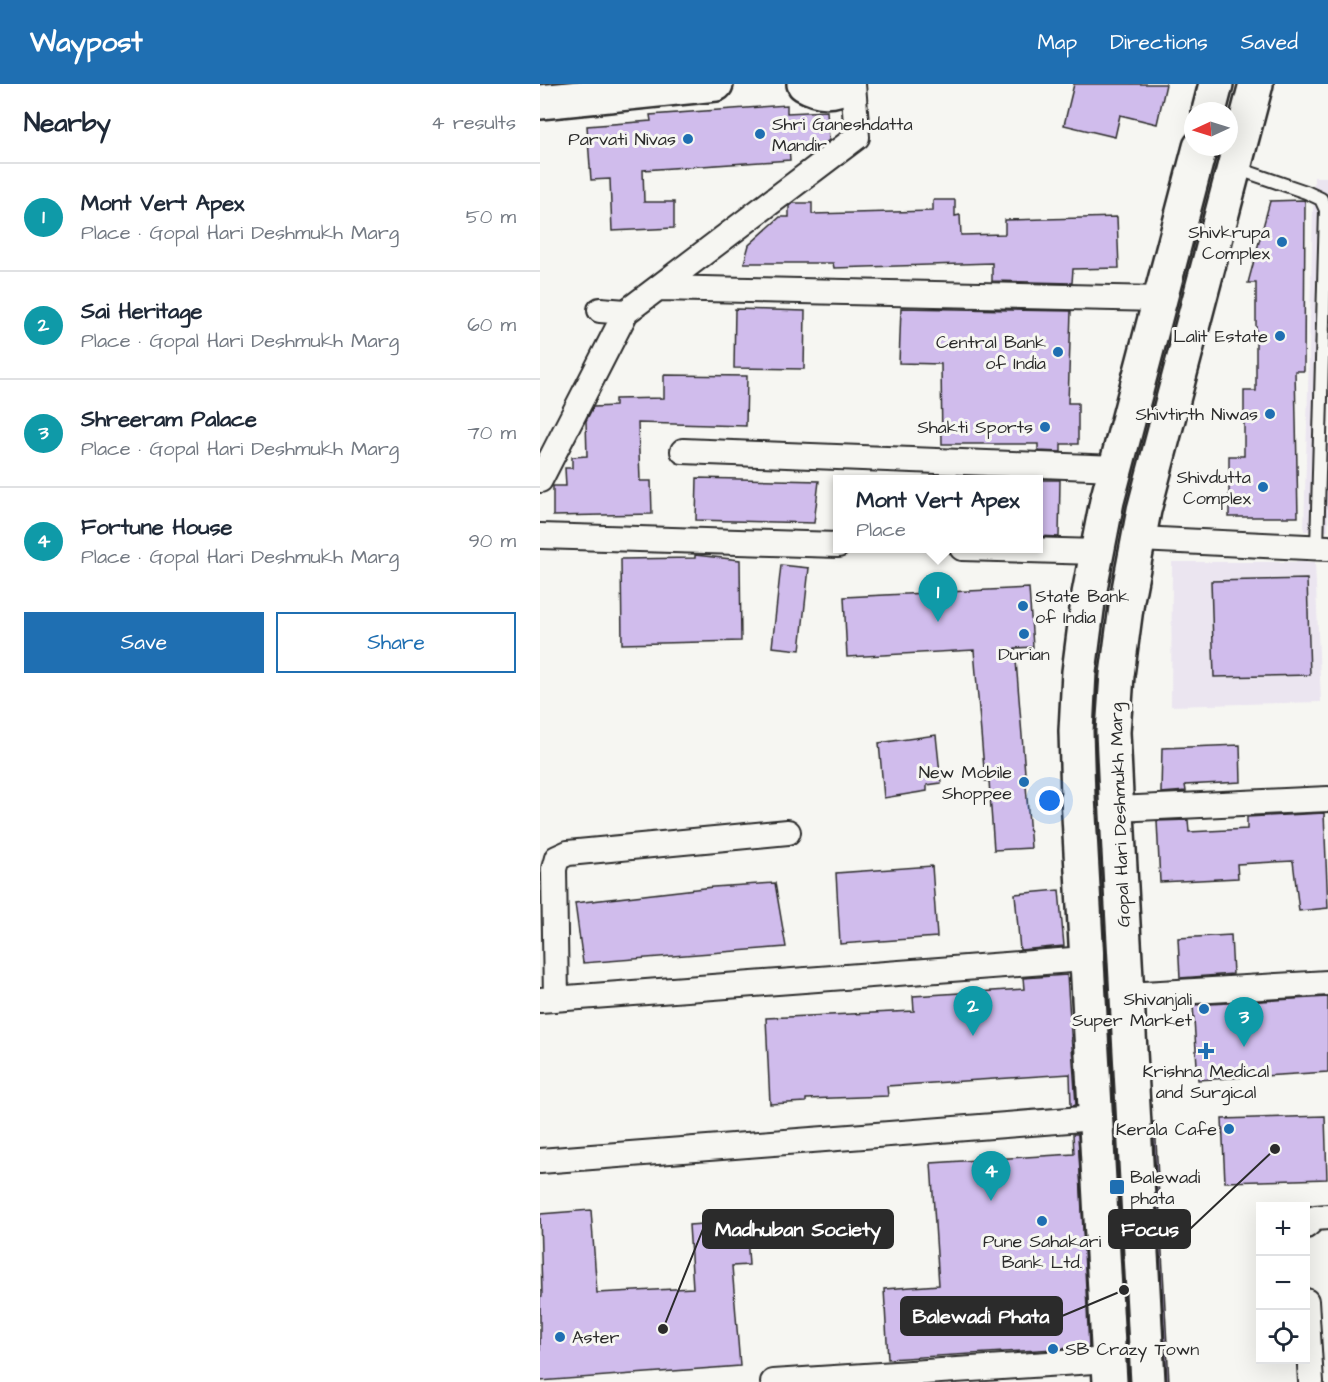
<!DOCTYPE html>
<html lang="en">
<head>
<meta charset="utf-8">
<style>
  :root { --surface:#fff; --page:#f2f2f3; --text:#1f2937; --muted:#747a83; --line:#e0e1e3; --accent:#1f6fb2 }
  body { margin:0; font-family:"Architects Daughter",sans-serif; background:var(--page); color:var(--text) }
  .controls { position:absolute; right:18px; bottom:18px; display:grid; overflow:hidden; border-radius:0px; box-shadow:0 6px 24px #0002 }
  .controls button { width:54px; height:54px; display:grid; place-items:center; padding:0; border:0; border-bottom:2px solid var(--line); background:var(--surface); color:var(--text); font:30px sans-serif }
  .compass { position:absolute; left:644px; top:18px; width:54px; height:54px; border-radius:50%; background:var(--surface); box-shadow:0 6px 24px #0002; rotate:266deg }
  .you { position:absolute; left:510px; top:717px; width:21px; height:21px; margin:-15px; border:4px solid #fff; border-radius:50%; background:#1a73e8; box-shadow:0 0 0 9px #1a73e833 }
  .badge { display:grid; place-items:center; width:39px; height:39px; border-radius:50%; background:var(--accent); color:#fff; font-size:20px; font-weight:700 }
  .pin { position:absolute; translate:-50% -50px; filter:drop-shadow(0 2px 3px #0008) }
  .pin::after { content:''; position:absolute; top:32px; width:21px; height:18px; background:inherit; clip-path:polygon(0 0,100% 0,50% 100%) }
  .popup { position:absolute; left:293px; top:391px; width:210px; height:78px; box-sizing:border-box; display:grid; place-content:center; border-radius:0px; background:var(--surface); filter:drop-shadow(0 2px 4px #0005); font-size:20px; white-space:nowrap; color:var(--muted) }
  .popup b { font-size:22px; color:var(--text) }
  .popup::after { content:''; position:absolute; left:50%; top:100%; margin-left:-12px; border:12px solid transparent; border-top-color:var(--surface) }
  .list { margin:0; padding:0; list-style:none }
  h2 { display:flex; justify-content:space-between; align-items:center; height:78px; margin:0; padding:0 24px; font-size:26px }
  h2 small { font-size:20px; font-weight:400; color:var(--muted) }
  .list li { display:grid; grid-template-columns:39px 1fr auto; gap:18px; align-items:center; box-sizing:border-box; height:108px; padding:0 24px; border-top:2px solid var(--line) }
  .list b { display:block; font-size:22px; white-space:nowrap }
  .list p { margin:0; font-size:20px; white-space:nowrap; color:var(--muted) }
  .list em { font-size:20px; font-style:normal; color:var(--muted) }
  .actions { display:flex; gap:12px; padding:18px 24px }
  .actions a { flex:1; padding:14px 0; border:2px solid var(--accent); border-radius:0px; text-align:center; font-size:21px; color:var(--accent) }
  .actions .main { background:var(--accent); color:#fff }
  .icon { flex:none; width:33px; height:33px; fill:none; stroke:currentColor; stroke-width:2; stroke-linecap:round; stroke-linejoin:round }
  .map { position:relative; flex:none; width:788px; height:1298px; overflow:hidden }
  header { display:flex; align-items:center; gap:36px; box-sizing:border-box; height:84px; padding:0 30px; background:var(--accent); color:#fff }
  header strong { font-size:28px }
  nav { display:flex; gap:33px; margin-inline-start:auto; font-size:21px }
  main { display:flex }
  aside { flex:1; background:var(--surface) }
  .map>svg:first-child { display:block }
  .built { fill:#ebe5f0 }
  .building { fill:#d0bcec; stroke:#2b2b2b; stroke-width:1.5 }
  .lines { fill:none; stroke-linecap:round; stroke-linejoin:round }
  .service-casing { stroke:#2b2b2b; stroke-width:16 }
  .minor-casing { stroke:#2b2b2b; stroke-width:28 }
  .secondary-casing { stroke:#2b2b2b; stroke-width:38 }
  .primary-casing { stroke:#2b2b2b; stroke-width:38 }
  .service { stroke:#f6f6f2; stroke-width:12 }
  .minor { stroke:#f6f6f2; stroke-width:24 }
  .secondary { stroke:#f6f6f2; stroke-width:33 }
  .primary { stroke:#f6f6f2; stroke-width:33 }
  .poi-dot { fill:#1f6fb2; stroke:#f6f6f2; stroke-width:2 }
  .labels { text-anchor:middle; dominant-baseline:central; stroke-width:6; stroke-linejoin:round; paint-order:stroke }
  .poi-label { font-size:18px; fill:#2b2b2b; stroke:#f6f6f2; text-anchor:end }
  .street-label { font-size:18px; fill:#2b2b2b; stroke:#f6f6f2 }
  .leader { fill:none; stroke:#2b2b2b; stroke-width:2 }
  .callout-dot { fill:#2b2b2b; stroke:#f6f6f2; stroke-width:2 }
  .callout { fill:#2b2b2b; stroke:#2b2b2b; stroke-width:2 }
  .callout-label { font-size:20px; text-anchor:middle; font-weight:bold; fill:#fff }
</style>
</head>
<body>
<header>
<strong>Waypost</strong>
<nav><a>Map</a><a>Directions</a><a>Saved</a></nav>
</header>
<main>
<aside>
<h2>Nearby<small>4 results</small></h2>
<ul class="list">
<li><span class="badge" style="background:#0f9aa8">1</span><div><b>Mont Vert Apex</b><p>Place · Gopal Hari Deshmukh Marg</p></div><em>50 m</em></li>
<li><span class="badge" style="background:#0f9aa8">2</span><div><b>Sai Heritage</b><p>Place · Gopal Hari Deshmukh Marg</p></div><em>60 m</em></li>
<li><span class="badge" style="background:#0f9aa8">3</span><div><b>Shreeram Palace</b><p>Place · Gopal Hari Deshmukh Marg</p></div><em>70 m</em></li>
<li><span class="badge" style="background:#0f9aa8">4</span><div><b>Fortune House</b><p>Place · Gopal Hari Deshmukh Marg</p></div><em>90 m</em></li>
</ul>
<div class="actions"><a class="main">Save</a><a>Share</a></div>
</aside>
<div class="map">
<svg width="788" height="1298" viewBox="0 0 788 1298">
  <rect width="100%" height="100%" fill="#f6f6f2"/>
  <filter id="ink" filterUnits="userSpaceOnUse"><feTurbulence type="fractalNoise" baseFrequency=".0167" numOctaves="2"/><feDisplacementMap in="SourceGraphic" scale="12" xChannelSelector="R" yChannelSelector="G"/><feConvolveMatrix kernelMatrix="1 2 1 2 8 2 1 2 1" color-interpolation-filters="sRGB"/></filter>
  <g filter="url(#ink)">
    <path class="built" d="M774 93H788V447H764Z
      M632 478H775L781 618 631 622Z"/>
    <path class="building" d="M534 0H626L617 40 580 31 575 53 524 41Z
      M247 21V29L287 27 289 56 284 60 249 62 250 76 103 86 104 118H134V144L72 147 70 95 51 96 47 42 111 37 110 31Z
      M393 116H415V132L420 131 421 151 465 150V136L577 133 579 184 533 185 532 199 452 197V179L294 184 293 179H204L209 161 240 133H249V122L253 119H272V130L393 127Z
      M763 116 765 117 764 287H755L758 433H689V372H704V307H716V199H708L730 117Z
      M361 224 531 227 528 319H538V360H521V368L498 367V360H402L401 280 359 279Z
      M195 225 265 227 264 285 194 284Z
      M124 291 207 292 206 342 98 339 100 397H111L112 430 13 432V402H26L25 384H32V373L47 372 46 337 53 323 75 322V315L124 314Z
      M157 394 279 397 274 439 156 436Z
      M498 396H520L519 453 498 452Z
      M155 471 200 476 201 557 82 560 81 475 155 474Z
      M241 481 269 484 260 566 232 563Z
      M767 495 770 591 674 593 671 497Z
      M489 504 493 563 475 564 491 764 454 766 449 697H445L434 566 307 573 304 513Z
      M396 651 401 699 387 701V707L344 714 339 659Z
      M700 661 701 698 645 701 646 707 621 709 622 664Z
      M784 729 788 824 759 827 753 777 697 780 698 794 620 798 617 737 648 736 649 748 707 745V733Z
      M392 782 397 853 300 860 296 789Z
      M235 799 246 863 43 879 35 819 173 803Z
      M519 806 524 862 480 866 475 810Z
      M691 851 693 890 640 894 638 854Z
      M527 891 536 1021 531 1022 530 990 347 1002 348 1012 266 1015V1018L230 1020 226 934 374 927 373 912 484 905 483 894Z
      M567 905H568L589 1298Z
      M788 913V988L658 996 653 921Z
      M785 1032 787 1095 685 1098 682 1035Z
      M613 1038H615L629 1298H627Z
      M533 1050H538L549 1263 348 1275 344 1205 399 1201 391 1079 534 1070Z
      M51 1126 57 1209 153 1204 149 1141 206 1137 209 1181 192 1182 200 1282 0 1297V1212H2L0 1130Z"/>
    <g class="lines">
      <defs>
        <path id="service" d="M696 84 766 108 781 115 786 126 777 464"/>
        <path id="minor" d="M119 204 620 215
          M60 226 86 228
          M143 367 576 384
          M0 396 86 228 317 53 313 0
          M0 452 298 461
          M599 455 788 464
          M422 464 557 468
          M577 725 788 715
          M587 911 788 899
          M16 915 14 785 17 774 28 769 248 748
          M0 916 545 875
          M0 1077 555 1034
          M766 1142 775 1134 788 1133
          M766 1217 771 1298
          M233 1298 569 1276"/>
        <path id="secondary" d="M264 0C278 8 293 10 307 0
          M0 18 176 0"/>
        <path id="primary" d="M669 27 676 0
          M570 1298 538 713 536 647 539 588 549 510 567 417 660 63
          M608 1298 576 711 573 648 577 591 587 516 604 426 716 0"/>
      </defs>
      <use href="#service" class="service-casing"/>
      <use href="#minor" class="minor-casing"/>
      <use href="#secondary" class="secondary-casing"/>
      <use href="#primary" class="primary-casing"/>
      <use href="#service" class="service"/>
      <use href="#minor" class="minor"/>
      <use href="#secondary" class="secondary"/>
      <use href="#primary" class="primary"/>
    </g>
  </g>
  <g class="poi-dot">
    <circle cx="220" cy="50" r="6"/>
    <circle cx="148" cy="55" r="6"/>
    <circle cx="742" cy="158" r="6"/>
    <circle cx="740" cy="252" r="6"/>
    <circle cx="518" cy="268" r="6"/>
    <circle cx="730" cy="330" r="6"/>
    <circle cx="505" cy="343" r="6"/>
    <circle cx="723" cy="403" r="6"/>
    <circle cx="483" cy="522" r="6"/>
    <circle cx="484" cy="550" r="6"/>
    <circle cx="484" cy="698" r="6"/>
    <circle cx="664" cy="925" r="6"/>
    <path d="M663 958h6v6h6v6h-6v6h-6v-6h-6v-6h6z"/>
    <circle cx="689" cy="1045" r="6"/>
    <rect x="569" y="1095" width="16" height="16" rx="3"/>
    <circle cx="502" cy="1137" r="6"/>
    <circle cx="20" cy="1253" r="6"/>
    <circle cx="513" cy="1265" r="6"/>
  </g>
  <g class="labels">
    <g class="poi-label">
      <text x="232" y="40" text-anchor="start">Shri Ganeshdatta<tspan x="232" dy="21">Mandir</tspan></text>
      <text x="136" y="55">Parvati Nivas</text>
      <text x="730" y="148">Shivkrupa<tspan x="730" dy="21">Complex</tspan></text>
      <text x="728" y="252">Lalit Estate</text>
      <text x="506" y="258">Central Bank<tspan x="506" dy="21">of India</tspan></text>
      <text x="718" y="330">Shivtirth Niwas</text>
      <text x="493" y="343">Shakti Sports</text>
      <text x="711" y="393">Shivdutta<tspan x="711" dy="21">Complex</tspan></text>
      <text x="495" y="512" text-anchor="start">State Bank<tspan x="495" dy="21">of India</tspan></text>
      <text x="484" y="570" text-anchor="middle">Durian</text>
      <text x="472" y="688">New Mobile<tspan x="472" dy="21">Shoppee</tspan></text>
      <text x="652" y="915">Shivanjali<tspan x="652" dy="21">Super Market</tspan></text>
      <text x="666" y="987" text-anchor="middle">Krishna Medical<tspan x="666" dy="21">and Surgical</tspan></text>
      <text x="677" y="1045">Kerala Cafe</text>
      <text x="590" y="1093" text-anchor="start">Balewadi<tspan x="590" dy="21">phata</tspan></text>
      <text x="502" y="1157" text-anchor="middle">Pune Sahakari<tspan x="502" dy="21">Bank Ltd.</tspan></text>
      <text x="32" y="1253" text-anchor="start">Aster</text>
      <text x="525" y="1265" text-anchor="start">SB Crazy Town</text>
    </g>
    <g class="street-label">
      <text transform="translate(580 731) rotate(-92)">Gopal Hari Deshmukh Marg</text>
    </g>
  </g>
  <path class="leader" d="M735 1065L650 1145M123 1245L163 1145M584 1206L522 1232"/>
  <g class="callout-dot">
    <circle cx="735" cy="1065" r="6"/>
    <circle cx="123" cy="1245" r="6"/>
    <circle cx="584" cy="1206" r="6"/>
  </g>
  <g class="callout">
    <rect x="569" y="1126" width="81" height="38" rx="6"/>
    <rect x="163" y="1126" width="190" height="38" rx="6"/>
    <rect x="361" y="1213" width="161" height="38" rx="6"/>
  </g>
  <g class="callout-label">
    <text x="610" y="1152">Focus</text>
    <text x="258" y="1152">Madhuban Society</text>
    <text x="441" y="1239">Balewadi Phata</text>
  </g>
</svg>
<div class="controls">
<button>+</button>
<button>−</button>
<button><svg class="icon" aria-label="locate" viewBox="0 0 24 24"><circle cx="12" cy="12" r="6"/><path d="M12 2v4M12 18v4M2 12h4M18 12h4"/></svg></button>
</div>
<svg class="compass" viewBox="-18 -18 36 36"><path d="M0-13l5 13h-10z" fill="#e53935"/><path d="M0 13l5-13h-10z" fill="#747a83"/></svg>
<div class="you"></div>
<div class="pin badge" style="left:398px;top:538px;background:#0f9aa8">1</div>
<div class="popup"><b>Mont Vert Apex</b>Place</div>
<div class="pin badge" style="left:433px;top:952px;background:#0f9aa8">2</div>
<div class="pin badge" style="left:704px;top:963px;background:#0f9aa8">3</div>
<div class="pin badge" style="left:451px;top:1117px;background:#0f9aa8">4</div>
</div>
</main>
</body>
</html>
